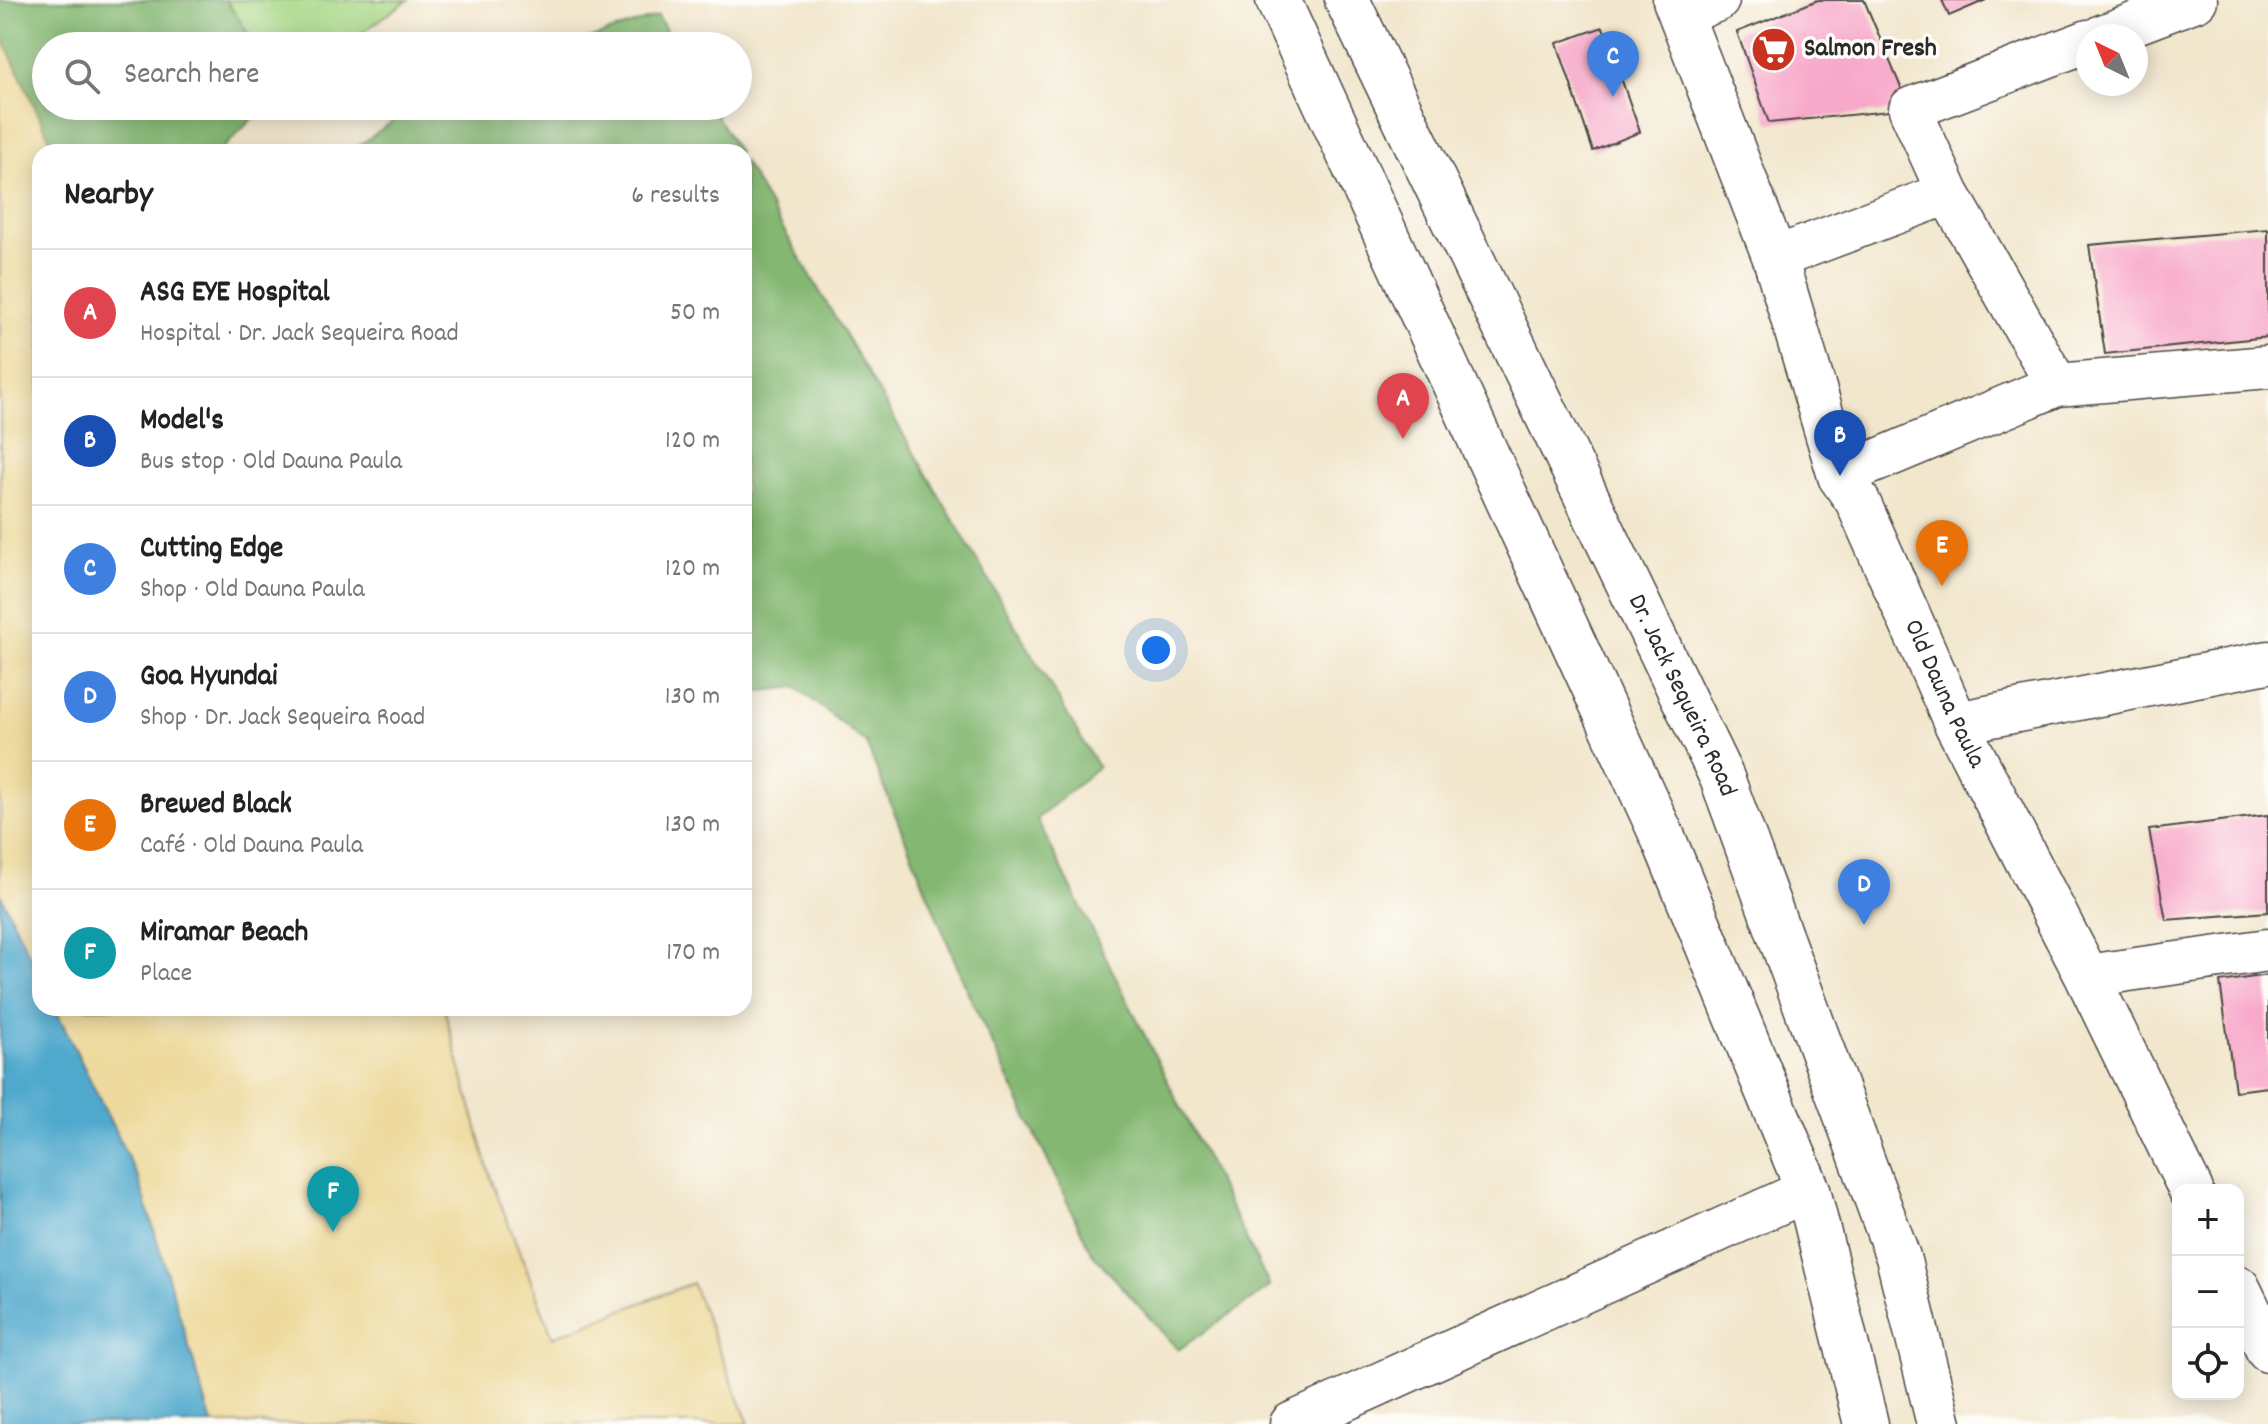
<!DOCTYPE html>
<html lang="en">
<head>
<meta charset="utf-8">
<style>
  :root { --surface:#fff; --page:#f6f6f6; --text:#222; --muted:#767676; --line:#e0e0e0; --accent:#111827 }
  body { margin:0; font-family:Dekko,sans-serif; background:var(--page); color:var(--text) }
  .controls { position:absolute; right:24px; bottom:24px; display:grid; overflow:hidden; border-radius:16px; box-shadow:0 4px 20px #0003 }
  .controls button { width:72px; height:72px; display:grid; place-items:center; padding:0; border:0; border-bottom:2px solid var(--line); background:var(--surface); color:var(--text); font:40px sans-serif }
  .compass { position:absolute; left:2076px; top:24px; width:72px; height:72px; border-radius:50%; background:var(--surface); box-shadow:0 4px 20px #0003; rotate:317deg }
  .you { position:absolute; left:1156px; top:650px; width:28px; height:28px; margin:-20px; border:6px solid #fff; border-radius:50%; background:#1a73e8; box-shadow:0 0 0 12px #1a73e833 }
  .badge { display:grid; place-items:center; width:52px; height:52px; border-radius:50%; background:var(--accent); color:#fff; font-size:26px; font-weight:700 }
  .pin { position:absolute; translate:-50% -66px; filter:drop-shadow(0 2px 4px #0008) }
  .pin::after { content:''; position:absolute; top:42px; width:28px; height:24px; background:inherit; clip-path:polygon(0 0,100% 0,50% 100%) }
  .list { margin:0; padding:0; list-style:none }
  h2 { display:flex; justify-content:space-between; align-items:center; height:104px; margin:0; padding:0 32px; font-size:34px }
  h2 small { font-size:26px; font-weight:400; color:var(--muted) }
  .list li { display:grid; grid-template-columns:52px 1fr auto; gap:24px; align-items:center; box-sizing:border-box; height:128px; padding:0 32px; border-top:2px solid var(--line) }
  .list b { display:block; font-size:30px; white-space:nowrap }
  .list p { margin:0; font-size:26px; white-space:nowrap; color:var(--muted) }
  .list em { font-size:26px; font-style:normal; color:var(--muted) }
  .icon { flex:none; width:44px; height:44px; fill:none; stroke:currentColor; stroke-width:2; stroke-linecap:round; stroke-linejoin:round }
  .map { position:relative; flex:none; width:2268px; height:1424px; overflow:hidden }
  .search { position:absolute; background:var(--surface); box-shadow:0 4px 20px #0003; left:32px; top:32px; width:720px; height:88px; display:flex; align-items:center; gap:20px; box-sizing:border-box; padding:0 28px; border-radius:44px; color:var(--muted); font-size:30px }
  .panel { position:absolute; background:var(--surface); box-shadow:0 4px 20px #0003; left:32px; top:144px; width:720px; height:872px; border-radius:24px }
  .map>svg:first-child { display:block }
  .green { fill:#a6d785; stroke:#688158; stroke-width:2 }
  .forest { fill:#84b872; stroke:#58724e; stroke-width:2 }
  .sand { fill:#eeda9e; stroke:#8c8264; stroke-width:2 }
  .water { fill:#4fa9cd; stroke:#3d6a7c; stroke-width:2 }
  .building { fill:#f8a9ca }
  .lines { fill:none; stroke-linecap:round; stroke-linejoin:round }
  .minor-casing { stroke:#494743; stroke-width:45 }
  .major-casing { stroke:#494743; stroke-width:47 }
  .minor { stroke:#fff; stroke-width:42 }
  .major { stroke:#fff; stroke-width:44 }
  .labels { text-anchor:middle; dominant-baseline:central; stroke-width:7; stroke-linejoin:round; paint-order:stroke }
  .poi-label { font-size:26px; font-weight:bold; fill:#2b2b2b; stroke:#fdfcf7; text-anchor:start }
  .street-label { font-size:26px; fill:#2b2b2b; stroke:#fdfcf7 }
</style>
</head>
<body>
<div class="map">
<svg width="2268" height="1424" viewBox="0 0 2268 1424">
  <rect width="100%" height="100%" fill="#fdfcf7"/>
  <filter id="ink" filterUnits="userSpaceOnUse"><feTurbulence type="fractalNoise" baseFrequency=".0125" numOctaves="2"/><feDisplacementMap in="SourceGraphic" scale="16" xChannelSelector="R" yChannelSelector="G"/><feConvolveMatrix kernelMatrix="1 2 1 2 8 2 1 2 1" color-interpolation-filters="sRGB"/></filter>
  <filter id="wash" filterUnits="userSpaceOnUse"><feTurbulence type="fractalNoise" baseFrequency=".006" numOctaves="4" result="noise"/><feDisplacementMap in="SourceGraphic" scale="32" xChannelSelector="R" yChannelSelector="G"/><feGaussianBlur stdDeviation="1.8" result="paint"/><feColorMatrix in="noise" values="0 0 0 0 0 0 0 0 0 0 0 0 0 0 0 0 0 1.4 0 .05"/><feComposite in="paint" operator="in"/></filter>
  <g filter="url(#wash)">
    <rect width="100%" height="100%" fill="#f2e6cc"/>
    <path class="green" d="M226 0H408L343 46H256Z"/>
    <path class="forest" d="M0 0H226L256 46H46V106H265L219 152H56L0 33Z
      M658 16 675 46H567Z
      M414 106H711L738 152H350Z
      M744 162 1098 767 1037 819 1270 1287 1178 1350 1091 1252 969 995 866 743 796 687 744 693Z"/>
    <path class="sand" d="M0 33 56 152H40V977L0 894Z
      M55 1008H444L491 1179 553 1337 692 1283 749 1424H212L139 1180Z"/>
    <path class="water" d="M0 894 40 977V1008H55L139 1180 212 1424H0Z"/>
    <g id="blocks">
      <path class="building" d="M1818 0H1864L1910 109 1769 123 1737 32Z
        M1942 0H1986L1949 16Z
        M1603 27 1640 132 1593 151 1557 43Z
        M2268 229V337L2105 354 2089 245Z
        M2268 815V912L2166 920 2149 830Z
        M2268 975V1087L2235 1091 2220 982Z"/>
    </g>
  </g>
  <g filter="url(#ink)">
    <use href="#blocks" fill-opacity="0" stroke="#494743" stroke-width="2"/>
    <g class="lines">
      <defs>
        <path id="minor" d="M1681 15 1718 0
          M2102 36 2196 0
          M1775 258 1948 193
          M2057 385 2268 367
          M1840 476 2057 385 1948 193 1910 109 2088 41
          M1956 723 2268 662
          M2087 976 2268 950
          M1291 1424 1808 1190"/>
        <g id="major">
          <path d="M1278 0 1665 842 1808 1190 1866 1424"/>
          <path id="s1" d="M1347 0 1722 778 1898 1257 1939 1424"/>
          <path id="s2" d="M1675 0 1775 258 1840 476 1857 500 1956 723 2087 976 2191 1190"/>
          <path d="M2238 1288 2268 1350"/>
        </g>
      </defs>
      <use href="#minor" class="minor-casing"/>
      <use href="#major" class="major-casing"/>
      <use href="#minor" class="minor"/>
      <use href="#major" class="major"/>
    </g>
  </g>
  <defs>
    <symbol id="supermarket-disc" viewBox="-11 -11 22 22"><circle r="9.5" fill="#c8321e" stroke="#fdfcf7"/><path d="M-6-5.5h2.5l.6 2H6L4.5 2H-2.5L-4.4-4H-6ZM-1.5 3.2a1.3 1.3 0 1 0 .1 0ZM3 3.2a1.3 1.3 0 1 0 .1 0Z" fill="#fff"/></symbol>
  </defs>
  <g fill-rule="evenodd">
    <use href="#supermarket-disc" x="1748" y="24" width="51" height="51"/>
  </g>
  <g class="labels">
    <g class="poi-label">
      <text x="1804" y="49">Salmon Fresh</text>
    </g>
    <g class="street-label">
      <text stroke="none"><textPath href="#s2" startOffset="746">Old Dauna Paula</textPath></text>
      <text stroke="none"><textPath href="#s1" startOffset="772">Dr. Jack Sequeira Road</textPath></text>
    </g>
  </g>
</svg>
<div class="controls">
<button>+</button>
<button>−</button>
<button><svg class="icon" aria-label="locate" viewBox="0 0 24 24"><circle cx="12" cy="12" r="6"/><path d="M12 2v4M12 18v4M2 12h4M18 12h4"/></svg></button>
</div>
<svg class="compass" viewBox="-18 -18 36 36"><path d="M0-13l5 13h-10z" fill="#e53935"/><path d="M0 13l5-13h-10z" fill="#767676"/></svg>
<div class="you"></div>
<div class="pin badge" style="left:1403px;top:439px;background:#e0444e">A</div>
<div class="pin badge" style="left:1840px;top:476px;background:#1a4fb4">B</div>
<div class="pin badge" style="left:1613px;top:97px;background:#3f7fe0">C</div>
<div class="pin badge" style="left:1864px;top:925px;background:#3f7fe0">D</div>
<div class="pin badge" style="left:1942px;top:586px;background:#e8710a">E</div>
<div class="pin badge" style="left:333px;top:1232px;background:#0f9aa8">F</div>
<div class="search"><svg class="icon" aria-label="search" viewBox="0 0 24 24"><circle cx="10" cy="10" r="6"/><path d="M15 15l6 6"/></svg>Search here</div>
<section class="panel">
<h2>Nearby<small>6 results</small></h2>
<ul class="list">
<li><span class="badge" style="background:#e0444e">A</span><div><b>ASG EYE Hospital</b><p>Hospital · Dr. Jack Sequeira Road</p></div><em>50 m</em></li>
<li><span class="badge" style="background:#1a4fb4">B</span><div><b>Model's</b><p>Bus stop · Old Dauna Paula</p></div><em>120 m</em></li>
<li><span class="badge" style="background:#3f7fe0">C</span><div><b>Cutting Edge</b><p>Shop · Old Dauna Paula</p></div><em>120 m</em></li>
<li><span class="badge" style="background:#3f7fe0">D</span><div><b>Goa Hyundai</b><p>Shop · Dr. Jack Sequeira Road</p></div><em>130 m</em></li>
<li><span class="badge" style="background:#e8710a">E</span><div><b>Brewed Black</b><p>Café · Old Dauna Paula</p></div><em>130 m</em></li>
<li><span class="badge" style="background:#0f9aa8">F</span><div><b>Miramar Beach</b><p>Place</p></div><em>170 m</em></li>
</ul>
</section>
</div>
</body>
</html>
